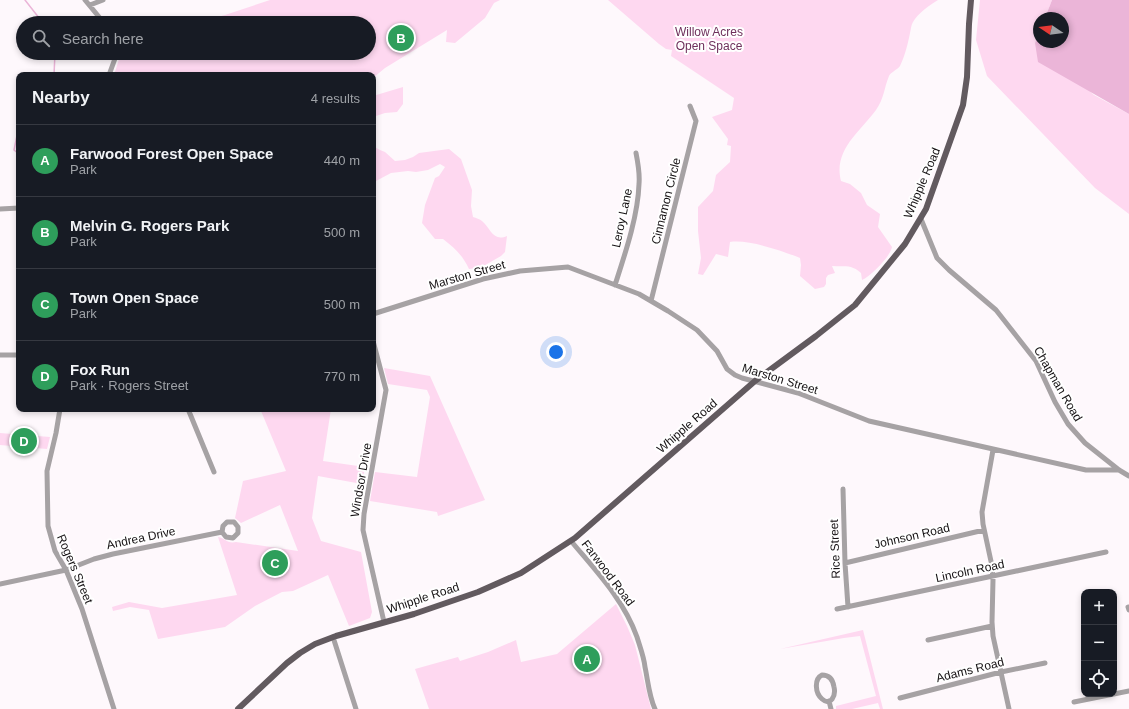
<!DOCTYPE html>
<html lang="en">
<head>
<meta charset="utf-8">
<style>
  :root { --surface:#171b24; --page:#20242c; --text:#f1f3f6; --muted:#9ea1a6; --line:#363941; --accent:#347c78 }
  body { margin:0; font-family:Arial,sans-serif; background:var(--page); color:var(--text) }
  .controls { position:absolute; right:12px; bottom:12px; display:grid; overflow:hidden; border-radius:8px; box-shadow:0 2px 6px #0003 }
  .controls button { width:36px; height:36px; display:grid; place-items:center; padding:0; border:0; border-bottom:1px solid var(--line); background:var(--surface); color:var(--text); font:20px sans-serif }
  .compass { position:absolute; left:1033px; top:12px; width:36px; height:36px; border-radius:50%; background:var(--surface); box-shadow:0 2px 6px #0003; rotate:283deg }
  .you { position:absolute; left:556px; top:352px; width:14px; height:14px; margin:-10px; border:3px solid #fff; border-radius:50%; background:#1a73e8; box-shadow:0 0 0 6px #1a73e833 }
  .badge { display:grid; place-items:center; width:26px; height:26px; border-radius:50%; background:var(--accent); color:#fff; font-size:13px; font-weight:700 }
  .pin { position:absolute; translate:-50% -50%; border:2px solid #fff; box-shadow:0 1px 4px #0006 }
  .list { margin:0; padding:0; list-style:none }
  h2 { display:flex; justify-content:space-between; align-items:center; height:52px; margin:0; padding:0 16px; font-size:17px }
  h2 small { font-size:13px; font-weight:400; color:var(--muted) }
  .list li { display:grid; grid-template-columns:26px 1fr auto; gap:12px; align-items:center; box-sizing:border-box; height:72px; padding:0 16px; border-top:1px solid var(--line) }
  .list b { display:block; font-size:15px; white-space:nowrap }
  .list p { margin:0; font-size:13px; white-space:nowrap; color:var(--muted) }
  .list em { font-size:13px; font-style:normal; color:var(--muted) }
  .icon { flex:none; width:22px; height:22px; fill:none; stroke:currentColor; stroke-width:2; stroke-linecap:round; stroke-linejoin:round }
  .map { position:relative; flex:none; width:1129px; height:709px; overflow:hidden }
  .search { position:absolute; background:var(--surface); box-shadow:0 2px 6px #0003; left:16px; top:16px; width:360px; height:44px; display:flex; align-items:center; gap:10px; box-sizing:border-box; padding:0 14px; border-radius:22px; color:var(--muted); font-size:15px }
  .panel { position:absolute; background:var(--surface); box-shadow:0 2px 6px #0003; left:16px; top:72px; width:360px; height:340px; border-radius:8px }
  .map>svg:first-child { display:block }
  .green { fill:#fed8f0 }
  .water { fill:#ebb5d8 }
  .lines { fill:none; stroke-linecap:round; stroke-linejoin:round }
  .stream { stroke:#ebb5d8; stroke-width:1.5 }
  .minor { stroke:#a6a2a4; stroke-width:5 }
  .major { stroke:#625a5f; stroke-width:6 }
  .labels { text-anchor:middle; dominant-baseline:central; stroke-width:4; stroke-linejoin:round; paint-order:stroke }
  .park-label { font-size:12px; fill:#6f305c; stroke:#fff }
  .street-label { font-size:12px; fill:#151113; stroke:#fff }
</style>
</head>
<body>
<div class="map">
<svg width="1129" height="709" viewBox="0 0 1129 709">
  <rect width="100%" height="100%" fill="#fef8fc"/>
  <path class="green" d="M270 0H500L494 3 485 18 455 43 446 42 447 30 385 68 373 78V75H114L121 53H369V23H195L225 15Z
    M608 0H938C930 5 918 13 913 22 911 25 911 29 910 33 908 43 905 56 900 66 897 70 891 72 889 76 884 88 884 99 876 110 860 132 833 150 841 181L850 184 861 193 867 205 880 214 878 227 892 247C890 257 871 276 862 280L861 273C851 264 845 267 832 266L835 273 828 275 826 278V284L824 287 815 289 800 276 801 265 800 258C783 251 748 239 730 242L728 257 716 254 703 275 698 274 701 258 698 231V207L713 191 716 175 730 162 731 146 727 145 728 139 712 117 732 110 734 98 671 56 672 50 666 49 659 44Z
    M980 0H1052L1045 18H1039V32L1035 43 1094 95 1129 114V214L1095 188 987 76 976 40Z
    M403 87V104L397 112 385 113 373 117V96Z
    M373 146 380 150 385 152 395 161 405 160 413 157 419 153 449 149 461 159 472 190 471 206 473 217C476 218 480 219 482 221 491 229 493 242 507 236L505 252 501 256 480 268 469 269C463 256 455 248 443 239H435L422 223 425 205 435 178 439 176 445 167 440 164 428 170 416 172 408 171 391 173 376 181H373Z
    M384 368 430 376 485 500 438 516 437 512 370 501 375 472 417 477 430 397 427 390 388 384Z
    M275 409H331L323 461 365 467 362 484 318 476 312 518 321 541 361 552 372 612 370 618 349 626 328 575 293 591 282 592 255 606 225 627 158 639 149 610 130 607 113 611 112 607 129 602 162 608 237 595 218 537C225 538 227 544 236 542L298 551 280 505 241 523 235 518 243 481 286 471 261 411Z
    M0 433 50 437 47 449 0 445Z
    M616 604 627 626 635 645 651 709H429L415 669 458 657 460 661 488 652 516 640 521 662 557 654Z
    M863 630 883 709H880L878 703 852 709H836V706L876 696 860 636 844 638 780 649Z"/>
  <path class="water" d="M1052 0H1129V114L1038 62 1035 43 1039 32V42H1063V18H1045Z"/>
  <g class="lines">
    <path class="stream" d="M25 0 43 23
      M54 75 55 53
      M19 126 14 150 19 154"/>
    <path class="minor" d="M85 0 104 23
      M90 5 103 0
      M109 75 117 53
      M0 209 19 208
      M921 219 937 258 949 270 996 310 1036 361 1055 402 1068 424 1085 443 1119 470 1129 476
      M615 285C625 254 638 216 639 184 640 173 638 163 636 153
      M651 301 696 121 690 106
      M373 314 483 279 520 271 568 267 639 294 668 311 697 330 717 351 727 369 735 375 742 378 798 393 869 421 1086 470H1119
      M373 341 386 390 364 514 363 530 384 622
      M0 355H19
      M60 409 56 433 47 471 48 526 55 551 66 570 82 609 114 709
      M188 409 214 472
      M993 450 982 512 983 524 992 566 993 580 992 622 993 636 1009 709
      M843 489 845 563 848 607
      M571 541C596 571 624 600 637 637 640 647 644 657 645 667 648 681 649 696 655 709
      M845 563 984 530
      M0 584 66 570 94 559 113 554 222 532 226 537 233 538 238 533V527L234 522H227L223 526 222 532
      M1128 607 1129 610
      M837 609 1106 552
      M333 637 356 709
      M928 640 992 626
      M822 675C830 675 833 680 834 687 836 695 831 707 822 699 815 693 814 679 822 675Z
      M900 698 1001 672 1045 663
      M829 701 831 709
      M1074 702 1129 691"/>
    <path class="major" d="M238 709 287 663 300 653 315 644 336 636 414 614 478 592 521 573 575 538 755 381 816 336 855 305 905 244 926 209 963 105 967 77 969 24 971 0"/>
  </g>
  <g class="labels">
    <g class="park-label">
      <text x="709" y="32">Willow Acres<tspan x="709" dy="14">Open Space</tspan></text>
    </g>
    <g class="street-label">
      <text transform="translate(922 183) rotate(-67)">Whipple Road</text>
      <text transform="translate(666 201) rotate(-76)">Cinnamon Circle</text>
      <text transform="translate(622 218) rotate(-78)">Leroy Lane</text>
      <text transform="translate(467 275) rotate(-16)">Marston Street</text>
      <text transform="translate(780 379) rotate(17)">Marston Street</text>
      <text transform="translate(1058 384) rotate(60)">Chapman Road</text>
      <text transform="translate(687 426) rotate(-41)">Whipple Road</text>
      <text transform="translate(361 480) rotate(-80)">Windsor Drive</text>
      <text transform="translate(912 536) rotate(-13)">Johnson Road</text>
      <text transform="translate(141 538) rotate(-12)">Andrea Drive</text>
      <text transform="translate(835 549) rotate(-92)">Rice Street</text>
      <text transform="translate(75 569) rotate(67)">Rogers Street</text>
      <text transform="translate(970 571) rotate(-12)">Lincoln Road</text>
      <text transform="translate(608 573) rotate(53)">Farwood Road</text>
      <text transform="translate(423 598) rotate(-18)">Whipple Road</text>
      <text transform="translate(970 670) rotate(-14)">Adams Road</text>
    </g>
  </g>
</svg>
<div class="controls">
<button>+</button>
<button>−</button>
<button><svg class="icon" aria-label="locate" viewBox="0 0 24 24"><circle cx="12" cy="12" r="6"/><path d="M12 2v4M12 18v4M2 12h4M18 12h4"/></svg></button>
</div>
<svg class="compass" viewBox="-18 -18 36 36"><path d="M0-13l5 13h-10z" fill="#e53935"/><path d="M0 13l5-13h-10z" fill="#9ea1a6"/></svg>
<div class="you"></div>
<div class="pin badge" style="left:587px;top:659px;background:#2e9e5b">A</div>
<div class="pin badge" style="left:401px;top:38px;background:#2e9e5b">B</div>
<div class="pin badge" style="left:275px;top:563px;background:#2e9e5b">C</div>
<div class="pin badge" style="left:24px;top:441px;background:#2e9e5b">D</div>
<div class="search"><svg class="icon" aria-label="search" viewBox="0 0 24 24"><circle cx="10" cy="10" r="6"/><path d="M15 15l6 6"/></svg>Search here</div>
<section class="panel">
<h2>Nearby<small>4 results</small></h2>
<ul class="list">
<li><span class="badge" style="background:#2e9e5b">A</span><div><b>Farwood Forest Open Space</b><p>Park</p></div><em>440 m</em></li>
<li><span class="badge" style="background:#2e9e5b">B</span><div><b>Melvin G. Rogers Park</b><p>Park</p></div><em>500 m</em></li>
<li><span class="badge" style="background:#2e9e5b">C</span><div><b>Town Open Space</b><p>Park</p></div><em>500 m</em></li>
<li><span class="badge" style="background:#2e9e5b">D</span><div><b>Fox Run</b><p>Park · Rogers Street</p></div><em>770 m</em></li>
</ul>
</section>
</div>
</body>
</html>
